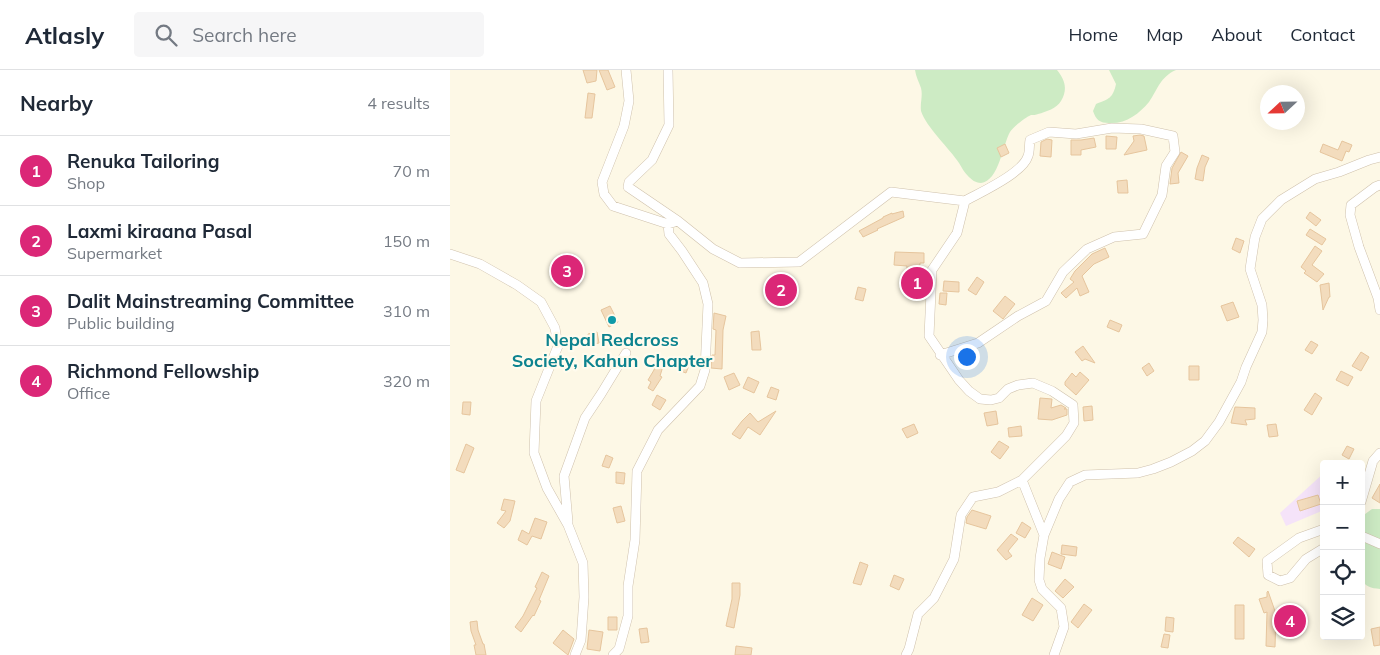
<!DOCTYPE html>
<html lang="en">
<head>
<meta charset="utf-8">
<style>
  :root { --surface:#fff; --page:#f6f6f7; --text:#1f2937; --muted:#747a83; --line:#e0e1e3; --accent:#db2777 }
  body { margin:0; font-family:Mulish,sans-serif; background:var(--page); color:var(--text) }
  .controls { position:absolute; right:15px; bottom:15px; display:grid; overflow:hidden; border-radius:5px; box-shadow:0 5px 20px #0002 }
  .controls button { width:45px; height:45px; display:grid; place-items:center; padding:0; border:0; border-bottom:1px solid var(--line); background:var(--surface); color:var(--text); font:25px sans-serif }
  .compass { position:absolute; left:810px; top:15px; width:45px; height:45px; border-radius:50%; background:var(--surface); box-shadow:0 5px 20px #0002; rotate:248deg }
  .you { position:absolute; left:516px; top:286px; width:18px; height:18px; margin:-12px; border:4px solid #fff; border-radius:50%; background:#1a73e8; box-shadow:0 0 0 8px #1a73e833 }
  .badge { display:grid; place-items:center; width:32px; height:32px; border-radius:50%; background:var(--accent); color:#fff; font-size:16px; font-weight:700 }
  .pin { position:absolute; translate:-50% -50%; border:2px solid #fff; box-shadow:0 1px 5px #0006 }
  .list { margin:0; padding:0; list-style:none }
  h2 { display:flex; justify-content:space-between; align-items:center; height:65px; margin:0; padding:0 20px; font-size:21px }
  h2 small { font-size:16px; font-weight:400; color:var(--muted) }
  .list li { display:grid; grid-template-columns:32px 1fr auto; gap:15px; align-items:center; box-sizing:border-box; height:70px; padding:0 20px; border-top:1px solid var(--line) }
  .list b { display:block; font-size:19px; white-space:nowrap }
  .list p { margin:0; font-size:16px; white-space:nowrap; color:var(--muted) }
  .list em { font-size:16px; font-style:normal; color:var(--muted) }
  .icon { flex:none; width:28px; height:28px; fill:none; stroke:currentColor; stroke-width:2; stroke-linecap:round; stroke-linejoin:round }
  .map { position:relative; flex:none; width:930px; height:585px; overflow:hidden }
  header { display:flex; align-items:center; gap:30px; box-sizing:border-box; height:70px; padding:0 25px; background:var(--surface); border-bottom:1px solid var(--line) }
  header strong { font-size:24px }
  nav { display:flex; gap:28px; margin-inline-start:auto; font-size:18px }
  .search { width:350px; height:45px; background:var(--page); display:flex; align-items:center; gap:12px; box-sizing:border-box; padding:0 18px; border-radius:5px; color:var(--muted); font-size:19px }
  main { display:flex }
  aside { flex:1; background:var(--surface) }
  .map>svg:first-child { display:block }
  .education { fill:#f5e3f9 }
  .green { fill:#cdebc4 }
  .building { fill:#f3dcbd; stroke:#e6c59d }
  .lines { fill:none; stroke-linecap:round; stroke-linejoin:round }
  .street-casing { stroke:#cfc1ac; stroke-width:10 }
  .street { stroke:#fff; stroke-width:9 }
  .culture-dot { fill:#0f9aa8; stroke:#fffbed; stroke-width:2 }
  .labels { text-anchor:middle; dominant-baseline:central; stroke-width:4.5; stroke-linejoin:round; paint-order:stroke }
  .culture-label { font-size:18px; font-weight:bold; fill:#0d838f; stroke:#fffbed }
</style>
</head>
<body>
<header>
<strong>Atlasly</strong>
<div class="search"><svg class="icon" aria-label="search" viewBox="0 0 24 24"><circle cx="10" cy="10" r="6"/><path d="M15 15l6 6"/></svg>Search here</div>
<nav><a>Home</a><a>Map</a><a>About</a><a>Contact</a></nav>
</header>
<main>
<aside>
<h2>Nearby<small>4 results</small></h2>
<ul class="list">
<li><span class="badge">1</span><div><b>Renuka Tailoring</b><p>Shop</p></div><em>70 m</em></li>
<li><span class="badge">2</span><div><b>Laxmi kiraana Pasal</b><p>Supermarket</p></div><em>150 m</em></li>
<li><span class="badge">3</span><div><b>Dalit Mainstreaming Committee</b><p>Public building</p></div><em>310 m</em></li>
<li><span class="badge">4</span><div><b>Richmond Fellowship</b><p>Office</p></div><em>320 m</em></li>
</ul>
</aside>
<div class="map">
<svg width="930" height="585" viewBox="0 0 930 585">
  <rect width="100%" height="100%" fill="#fdf8e6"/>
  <path class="education" d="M874 403V440L836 456 830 443Z"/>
  <path class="green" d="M465 0H607C615 10 618 19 611 31 607 38 596 42 588 44 587 45 582 45 581 45 576 47 563 57 560 62 553 74 549 111 531 113 525 113 521 109 518 106 514 102 512 98 509 93 500 79 476 57 471 41 470 33 473 26 471 18 469 12 466 7 465 0Z
    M659 0H726C710 7 708 19 699 32 689 44 676 54 659 53 650 53 646 50 643 41L646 34C659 29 663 28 666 14Z
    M922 439H930V519C921 518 915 517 911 508V447Z"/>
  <path class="building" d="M133 0H147L146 11 137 13Z
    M149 0H158L165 17 157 20Z
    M138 23 145 24 142 48H135Z
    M690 65 694 66 697 80 674 85 684 71 683 66Z
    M656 66 667 67 666 79H656Z
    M644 68 646 77 631 80V85H621V70H631Z
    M597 69 602 70 601 87 590 86 591 72Z
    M892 71 902 75 899 82 896 81 892 91 870 82 873 74 888 80Z
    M555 74 559 83 551 87 547 78Z
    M731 82 738 86 728 103 729 113 720 114 722 98Z
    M752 85 759 88 755 97 753 111 745 109 747 98Z
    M677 110 678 123H668L667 111Z
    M453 141 454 147 427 159 428 160 413 167 412 165 409 161 433 148V147L442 143V144Z
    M860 142 871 150 866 156 856 148Z
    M860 159 876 169 872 175 856 165Z
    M786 168 794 171 790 183 782 179Z
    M865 176 872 181 862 195 874 204 867 212 854 203 856 201 851 197Z
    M655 178 659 187 644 194 632 206 639 222 630 226 627 218 616 228 611 223 624 212 620 209 625 201 642 184Z
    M445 182 474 183V193H470L468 217 456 216 457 196 444 195Z
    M527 207 534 212 526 225 518 220Z
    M335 209 339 228 328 231 323 212Z
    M494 211 509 212V222L493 221Z
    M879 213 880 227H879L873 240 870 215Z
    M408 217 416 219 413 231 405 229Z
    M490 223H497L496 235 489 234Z
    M555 226 565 234 553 249 543 241Z
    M783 232 789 247 777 251 771 236Z
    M160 236 168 252 159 257 151 240Z
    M264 243 276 246 273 260 272 299 261 298 262 285H265L266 260 263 259Z
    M660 250 672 255 669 262 657 257Z
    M309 261 311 280H302L301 262Z
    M147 262 149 273 139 275 138 264Z
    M861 271 868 275 862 284 855 280Z
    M633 276 645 293 635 289 632 291 625 282Z
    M911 282 919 287 911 301 902 296Z
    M232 290 240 293 236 303 228 300Z
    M207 291 214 293 210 306 212 307 203 321 198 318 201 312 198 310 204 300Z
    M699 293 704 301 697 306 692 298Z
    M739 296H749V310H739Z
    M891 301 903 307 898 316 886 310Z
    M630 302 639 310 626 325 615 315V312L622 303 626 307Z
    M284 303 290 315 279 320 274 307Z
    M298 307 309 312 304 323 293 318Z
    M321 317 329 320 326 330 317 327Z
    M865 323 872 328 862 345 854 340Z
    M207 325 216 330 210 340 202 335Z
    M590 328 602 329 601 338 611 335 616 338 614 339H617V345L602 350 588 349Z
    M13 332H21L20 345 12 344Z
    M642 336 643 350 634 351 633 337Z
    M785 337 805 338V349L795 350 797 355 781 353Z
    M326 341 310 365 298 357 290 369 282 364 292 351 300 343 308 352Z
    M546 341 548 354 537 356 534 343Z
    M464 354 468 363 457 368 452 359Z
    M826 354 828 366 819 367 817 355Z
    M571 356 572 366 559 367 558 358Z
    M549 371 559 377 550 389 541 382Z
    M16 374 24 378 14 403 6 400Z
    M897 376 904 379 899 389 892 385Z
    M156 385 163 388 159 398 152 396Z
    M166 402 175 403 174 414 166 413Z
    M930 414V433L922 428Z
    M868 425 871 434 850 441 847 431Z
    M54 429 65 431 60 451 54 458 47 453 56 441 51 440Z
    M171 436 175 451 167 453 163 438Z
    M522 440 541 446 536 459 516 453 517 447Z
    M85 448 97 452 91 469 82 466 77 475 68 470 72 460 79 464Z
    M572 452 581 458 575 468 566 463Z
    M561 464 568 469 558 481 562 486 556 490 547 480Z
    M788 467 805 479 799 487 783 473Z
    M612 475 627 477 626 486 611 484Z
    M602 482 615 487 611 499 598 494Z
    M410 492 418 495 411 515 403 513Z
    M92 502 99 506 89 530 91 531 84 546 83 545 71 562 65 557 73 546 87 518 85 517Z
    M444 505 454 509 449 520 440 516Z
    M615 509 624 517 613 528 605 521Z
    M282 513H290V525L284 558 276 556 282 529Z
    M818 521 826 544 825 577 816 576 817 542 814 543 809 529 817 527V522Z
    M582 528 593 535 583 551 572 545Z
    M634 534 642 540 628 558 621 552Z
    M785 535H794V569H785Z
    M158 547H167V560H158Z
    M716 547 724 548 723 562 715 561Z
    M27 551 28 560 33 574H34L36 585H26L24 575H26L21 561 20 552Z
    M930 557V575L924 576 921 559Z
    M197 558 199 572 191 573 189 559Z
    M113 560 124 569 118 585 103 573Z
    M139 560 153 562 150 581 137 579Z
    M714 564 720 565 718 578 711 577Z
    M286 576 302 578 301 585H285Z"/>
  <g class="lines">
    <defs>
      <path id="street" d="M176 0 179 31 174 56 152 112 154 124 163 136 218 154 228 151 263 179 290 193 349 192 441 122 515 131 507 163 482 200 479 266 509 310 519 321 530 329 541 330 549 328 558 319 568 315 583 313 602 321 623 335 624 353 616 366 572 410 594 465 590 488 589 510 592 519 611 538 614 557 604 585
        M218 0 219 55 202 90 179 112 178 117 228 151
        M930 115 925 117 901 135 900 145 909 177 928 228 930 240
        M0 184 30 194 67 215 91 232 105 258 108 276 86 331 84 383 97 418 118 455 133 493 134 527 131 570 125 585
        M490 285 528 273 568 246 596 231 613 202 637 179 664 167 693 164 712 125 716 96 725 82 723 66 691 59 662 58 626 64 599 62 580 70C579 75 580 81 578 86 573 103 531 122 515 131
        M911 432 923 391 930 383
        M118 452 114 406 135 348 151 324 176 283
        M874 459 849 468 817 491 818 505 830 511 840 508 856 489 874 478
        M594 465 609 429 620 412 635 405 688 403 703 399 721 392 742 381 755 371 769 352 791 312 796 297 812 262 813 250 812 235 800 199 805 167 812 149 831 130 865 109 889 102 919 90 930 87
        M911 468 914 467 930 474
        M163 585 169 579 178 546V516L185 470 187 401 208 360 250 316 255 300 258 234 253 213 232 181 219 164 218 154
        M456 585 459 579 468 544 484 528 504 489 511 445 523 427 548 422 572 410"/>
    </defs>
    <use href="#street" class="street-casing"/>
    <use href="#street" class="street"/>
  </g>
  <circle class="culture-dot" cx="162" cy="250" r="5"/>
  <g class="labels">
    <g class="culture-label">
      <text x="162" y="269">Nepal Redcross<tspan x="162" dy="21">Society, Kahun Chapter</tspan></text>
    </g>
  </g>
</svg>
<div class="controls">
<button>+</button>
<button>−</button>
<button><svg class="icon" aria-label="locate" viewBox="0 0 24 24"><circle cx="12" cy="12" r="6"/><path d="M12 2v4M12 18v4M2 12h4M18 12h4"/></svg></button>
<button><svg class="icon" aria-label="layers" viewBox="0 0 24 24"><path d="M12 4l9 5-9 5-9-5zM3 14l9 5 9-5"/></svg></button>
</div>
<svg class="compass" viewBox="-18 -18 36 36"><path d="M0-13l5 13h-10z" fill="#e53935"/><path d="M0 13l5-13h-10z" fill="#747a83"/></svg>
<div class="you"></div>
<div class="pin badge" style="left:467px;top:213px">1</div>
<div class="pin badge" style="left:331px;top:220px">2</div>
<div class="pin badge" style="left:117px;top:201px">3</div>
<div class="pin badge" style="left:840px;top:551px">4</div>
</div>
</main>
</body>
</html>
